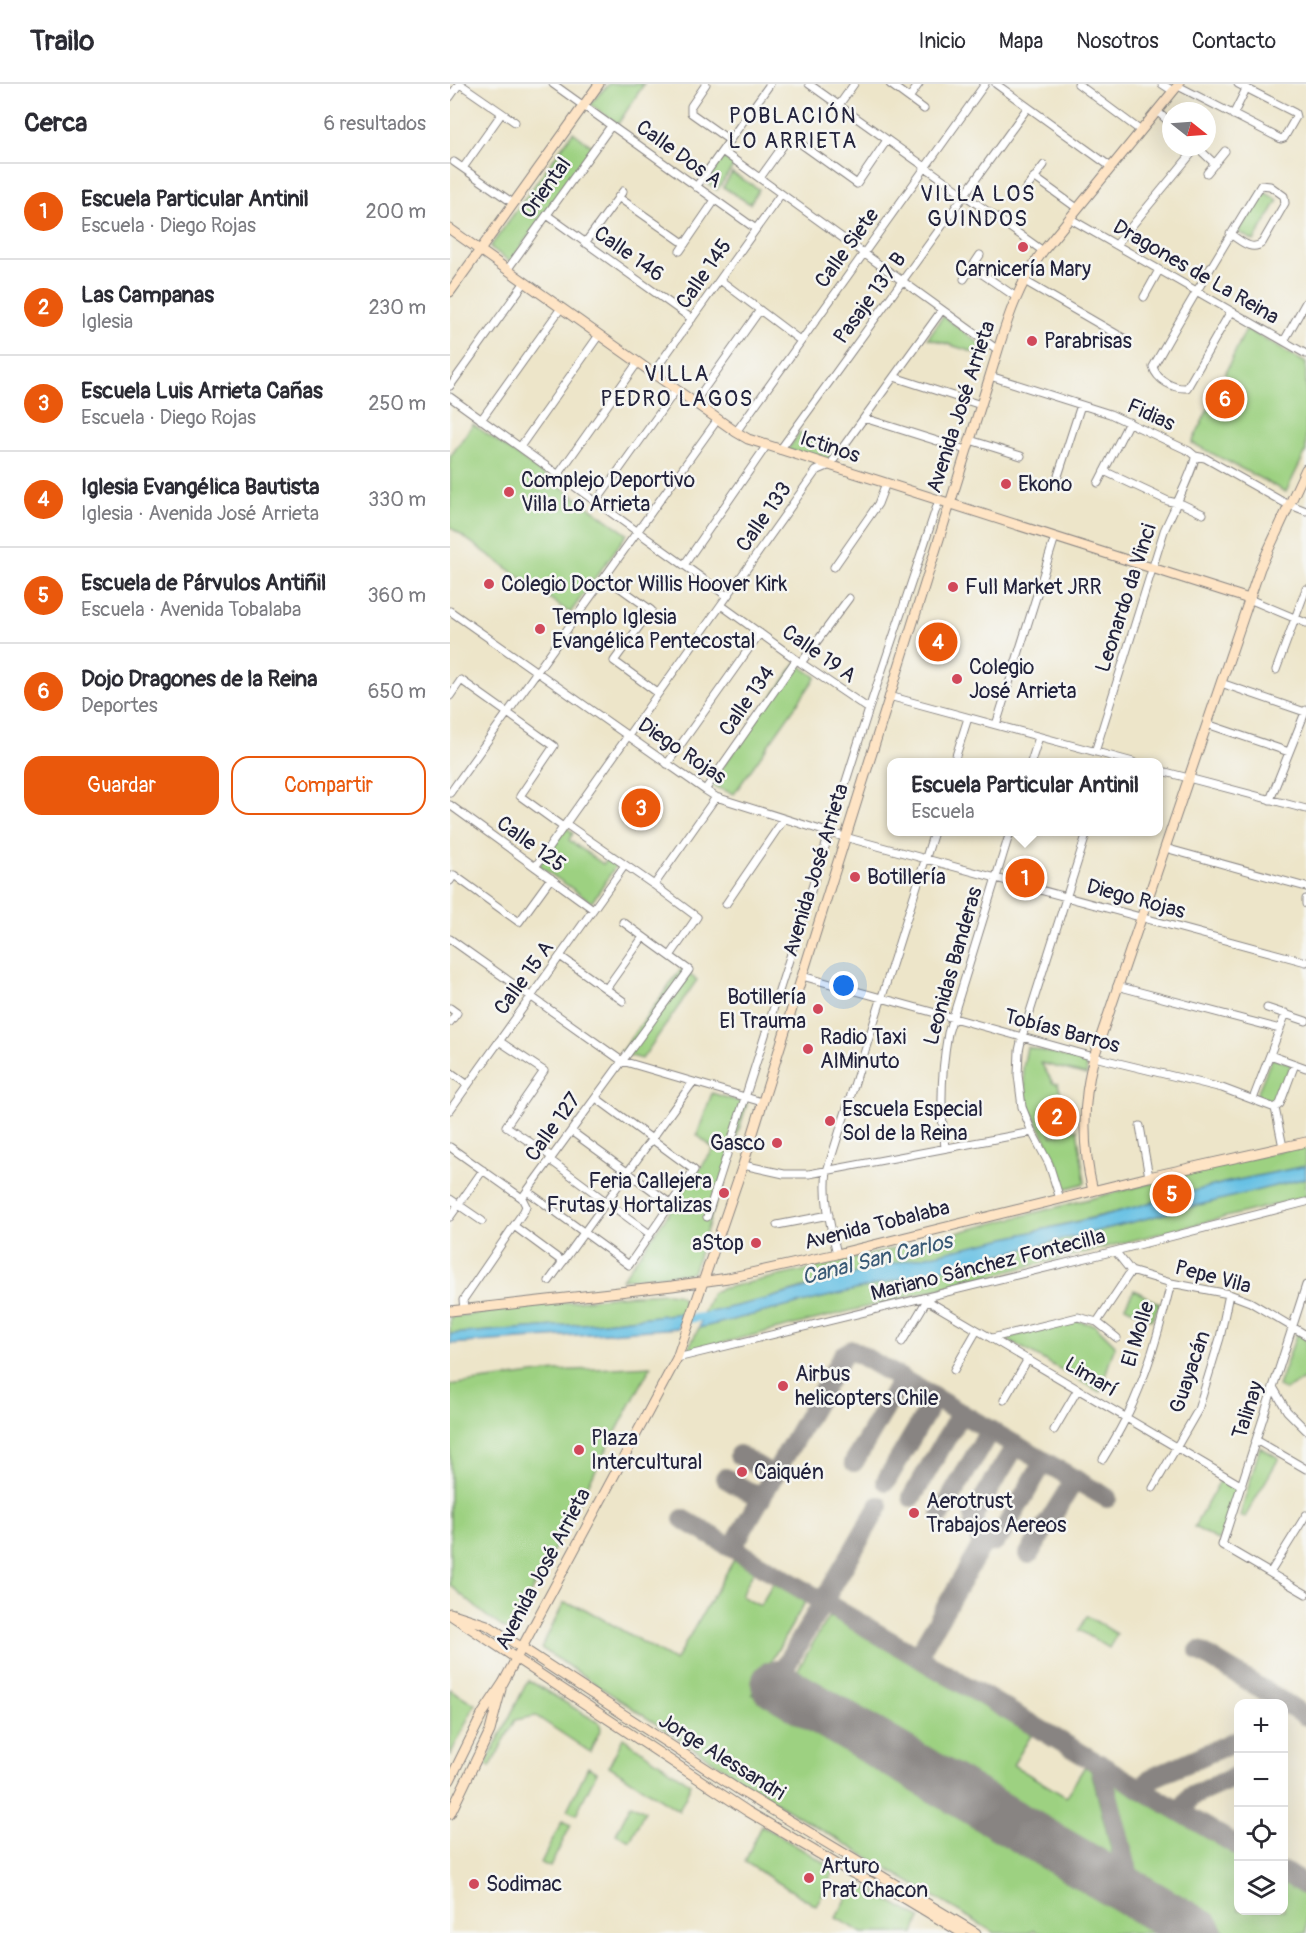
<!DOCTYPE html>
<html lang="es">
<head>
<meta charset="utf-8">
<style>
  :root { --surface:#fff; --page:#f7f7f7; --text:#2b2b33; --muted:#7c7c81; --line:#e1e1e2; --accent:#ea580c }
  body { margin:0; font-family:Pangolin,sans-serif; background:var(--page); color:var(--text) }
  .controls { position:absolute; right:18px; bottom:18px; display:grid; overflow:hidden; border-radius:12px; box-shadow:0 6px 24px #0002 }
  .controls button { width:54px; height:54px; display:grid; place-items:center; padding:0; border:0; border-bottom:2px solid var(--line); background:var(--surface); color:var(--text); font:30px sans-serif }
  .compass { position:absolute; left:712px; top:18px; width:54px; height:54px; border-radius:50%; background:var(--surface); box-shadow:0 6px 24px #0002; rotate:107deg }
  .you { position:absolute; left:394px; top:902px; width:21px; height:21px; margin:-15px; border:4px solid #fff; border-radius:50%; background:#1a73e8; box-shadow:0 0 0 9px #1a73e833 }
  .badge { display:grid; place-items:center; width:39px; height:39px; border-radius:50%; background:var(--accent); color:#fff; font-size:20px; font-weight:700 }
  .pin { position:absolute; translate:-50% -50%; border:3px solid #fff; box-shadow:0 2px 6px #0006 }
  .popup { position:absolute; left:437px; top:674px; width:276px; height:78px; box-sizing:border-box; display:grid; place-content:center; border-radius:12px; background:var(--surface); filter:drop-shadow(0 2px 4px #0005); font-size:20px; white-space:nowrap; color:var(--muted) }
  .popup b { font-size:22px; color:var(--text) }
  .popup::after { content:''; position:absolute; left:50%; top:100%; margin-left:-12px; border:12px solid transparent; border-top-color:var(--surface) }
  .list { margin:0; padding:0; list-style:none }
  h2 { display:flex; justify-content:space-between; align-items:center; height:78px; margin:0; padding:0 24px; font-size:26px }
  h2 small { font-size:20px; font-weight:400; color:var(--muted) }
  .list li { display:grid; grid-template-columns:39px 1fr auto; gap:18px; align-items:center; box-sizing:border-box; height:96px; padding:0 24px; border-top:2px solid var(--line) }
  .list b { display:block; font-size:22px; white-space:nowrap }
  .list p { margin:0; font-size:20px; white-space:nowrap; color:var(--muted) }
  .list em { font-size:20px; font-style:normal; color:var(--muted) }
  .actions { display:flex; gap:12px; padding:18px 24px }
  .actions a { flex:1; padding:14px 0; border:2px solid var(--accent); border-radius:18px; text-align:center; font-size:21px; color:var(--accent) }
  .actions .main { background:var(--accent); color:#fff }
  .icon { flex:none; width:33px; height:33px; fill:none; stroke:currentColor; stroke-width:2; stroke-linecap:round; stroke-linejoin:round }
  .map { position:relative; flex:none; width:856px; height:1849px; overflow:hidden }
  header { display:flex; align-items:center; gap:36px; box-sizing:border-box; height:84px; padding:0 30px; background:var(--surface); border-bottom:2px solid var(--line) }
  header strong { font-size:28px }
  nav { display:flex; gap:33px; margin-inline-start:auto; font-size:21px }
  main { display:flex }
  aside { flex:1; background:var(--surface) }
  .map>svg:first-child { display:block }
  .green { fill:#9dd181; stroke:#607a5e; stroke-width:1.5 }
  .water { fill:#67c1e4; stroke:#447290; stroke-width:1.5 }
  .lines { fill:none; stroke-linecap:round; stroke-linejoin:round }
  .canal { stroke:#67c1e4; stroke-width:8 }
  .taxiway { stroke:#888482; stroke-width:20 }
  .runway { stroke:#888482; stroke-width:48 }
  .street-casing { stroke:#888482; stroke-width:9 }
  .secondary-casing { stroke:#888482; stroke-width:11 }
  .street { stroke:#fff; stroke-width:7 }
  .secondary { stroke:#fee4c5; stroke-width:9 }
  .poi-dot { fill:#d1495b; stroke:#f6f6f2; stroke-width:2 }
  .labels { text-anchor:middle; dominant-baseline:central; stroke-width:5; stroke-linejoin:round; paint-order:stroke }
  .street-label { font-size:21px; fill:#22223b; stroke:#f6f6f2 }
  .poi-label { font-size:21px; fill:#22223b; stroke:#f6f6f2; text-anchor:start }
  .neighbourhood-label { font-size:22px; letter-spacing:1.5px; fill:#22223b; stroke:#f6f6f2 }
  .water-label { font-size:22px; font-style:italic; fill:#3a5a76; stroke:#f6f6f2 }
</style>
</head>
<body>
<header>
<strong>Trailo</strong>
<nav><a>Inicio</a><a>Mapa</a><a>Nosotros</a><a>Contacto</a></nav>
</header>
<main>
<aside>
<h2>Cerca<small>6 resultados</small></h2>
<ul class="list">
<li><span class="badge">1</span><div><b>Escuela Particular Antinil</b><p>Escuela · Diego Rojas</p></div><em>200 m</em></li>
<li><span class="badge">2</span><div><b>Las Campanas</b><p>Iglesia</p></div><em>230 m</em></li>
<li><span class="badge">3</span><div><b>Escuela Luis Arrieta Cañas</b><p>Escuela · Diego Rojas</p></div><em>250 m</em></li>
<li><span class="badge">4</span><div><b>Iglesia Evangélica Bautista</b><p>Iglesia · Avenida José Arrieta</p></div><em>330 m</em></li>
<li><span class="badge">5</span><div><b>Escuela de Párvulos Antiñil</b><p>Escuela · Avenida Tobalaba</p></div><em>360 m</em></li>
<li><span class="badge">6</span><div><b>Dojo Dragones de la Reina</b><p>Deportes</p></div><em>650 m</em></li>
</ul>
<div class="actions"><a class="main">Guardar</a><a>Compartir</a></div>
</aside>
<div class="map">
<svg width="856" height="1849" viewBox="0 0 856 1849">
  <rect width="100%" height="100%" fill="#f6f6f2"/>
  <filter id="ink" filterUnits="userSpaceOnUse"><feTurbulence type="fractalNoise" baseFrequency=".0167" numOctaves="2"/><feDisplacementMap in="SourceGraphic" scale="12" xChannelSelector="R" yChannelSelector="G"/><feConvolveMatrix kernelMatrix="1 2 1 2 8 2 1 2 1" color-interpolation-filters="sRGB"/></filter>
  <filter id="wash" filterUnits="userSpaceOnUse"><feTurbulence type="fractalNoise" baseFrequency=".008" numOctaves="4" result="noise"/><feDisplacementMap in="SourceGraphic" scale="24" xChannelSelector="R" yChannelSelector="G"/><feGaussianBlur stdDeviation="1.35" result="paint"/><feColorMatrix in="noise" values="0 0 0 0 0 0 0 0 0 0 0 0 0 0 0 0 0 1.4 0 .05"/><feComposite in="paint" operator="in"/></filter>
  <g filter="url(#wash)">
    <rect width="100%" height="100%" fill="#ede5c9"/>
    <path class="green" d="M159 0H194L168 40 140 20Z
      M123 48 143 63 60 178 40 163Z
      M273 73 284 81 267 106 256 98Z
      M282 89 309 105 300 120 273 103Z
      M812 107 828 116 804 157 788 148Z
      M493 232 538 266 536 272 478 254Z
      M796 245 856 279V367L836 408 742 359Z
      M23 340 177 450 120 529 0 443V373Z
      M350 348 382 371 377 377 337 366Z
      M346 579 366 593 284 710 260 701Z
      M116 743 123 749 119 756 153 780 158 774 167 780 142 818 89 782Z
      M231 885 247 896 192 975 170 969Z
      M577 963 636 978 637 991 591 979 603 999 608 1000 613 1016 593 1023 602 1052 627 1045 635 1099 614 1105 605 1074 577 1018 573 984Z
      M822 974 841 980 832 1008 824 1018 806 1012Z
      M262 1009 297 1020 243 1189 172 1195 264 1065 247 1051Z
      M856 1060V1082L774 1099 683 1124 379 1196 320 1214 253 1230 262 1209 270 1205 379 1181Z
      M856 1094V1113L236 1268 249 1244 647 1147Z
      M684 1206 710 1220 701 1236 675 1222Z
      M215 1209C228 1209 234 1211 235 1225L232 1229 145 1239 0 1250V1233L168 1212Z
      M627 1237 645 1241 665 1261 650 1308 555 1254Z
      M847 1249 856 1255V1294L835 1306 828 1302Z
      M201 1282 65 1538 59 1548 35 1531 0 1501V1301L106 1287Z
      M810 1363 829 1374 795 1433 790 1432Z
      M771 1395 788 1405 769 1457 744 1443Z
      M285 1474 305 1484 291 1512 310 1522 324 1498 357 1515 302 1610 709 1849H589L584 1846 579 1849H545L325 1718 91 1564 114 1519 135 1525 225 1577Z
      M637 1532 667 1550 659 1564 629 1546Z
      M385 1533 582 1650 563 1681 616 1713 635 1682 641 1686 664 1777 660 1782 347 1598 345 1591 374 1540 378 1534Z
      M78 1596 149 1639 151 1644 140 1668 86 1632 65 1636 40 1683 36 1680Z
      M0 1605 25 1620 0 1672Z
      M173 1654 241 1700 229 1727 159 1682Z
      M138 1683 147 1688 126 1730 117 1726Z
      M664 1697 788 1771V1826H834V1797L856 1810V1849H778L693 1801 681 1783 659 1704 660 1700Z
      M181 1720 195 1727 180 1757 166 1750Z
      M112 1737 121 1741 100 1783 91 1779Z
      M311 1741 385 1785 366 1822 295 1778Z
      M413 1802 470 1834 464 1849H413L386 1834 403 1803Z"/>
    <path class="water" d="M856 1082V1094L647 1147 249 1244 253 1230 320 1214 442 1180 648 1133 774 1099Z
      M232 1229 228 1244 0 1260V1250L145 1239Z"/>
    <g class="lines">
      <path class="canal" d="M220 1237 261 1232"/>
      <path class="taxiway" d="M289 1371 324 1392
        M404 1378 452 1295
        M275 1394 311 1415
        M436 1397 485 1314
        M462 1413 511 1329
        M491 1430 540 1346
        M233 1435 788 1762
        M532 1461 524 1440V1430L566 1361
        M282 1464 393 1271 402 1266 657 1414
        M579 1470 625 1395
        M749 1567 856 1632
        M467 1573 532 1461 545 1457 551 1451 594 1377
        M325 1600 429 1422
        M650 1680 684 1811
        M694 1706 700 1695 788 1656
        M731 1728 740 1713 787 1692
        M834 1788 856 1802"/>
      <path class="runway" d="M325 1600 749 1849"/>
    </g>
  </g>
  <g filter="url(#ink)">
    <g class="lines">
      <defs>
        <path id="street" d="M10 0 65 38
          M103 0 306 145
          M256 0 241 22V29L279 56
          M359 0 593 167
          M440 0 474 25
          M546 0 661 83
          M628 0 691 47
          M712 0 723 7
          M728 2 831 55 834 54 846 33 845 29 788 0
          M0 13 9 0
          M459 14 469 0
          M389 21 404 0
          M707 27 721 40
          M783 31 796 5
          M747 63 765 80
          M272 67 548 266
          M4 78 63 119
          M13 84 52 29
          M757 89 775 67
          M584 93 627 124
          M310 94 340 52 407 100 437 56
          M246 103 320 0
          M575 106 594 81
          M168 113 235 160
          M97 131 242 235
          M619 134 856 270
          M780 150C790 156 801 168 812 159L835 119 834 112 820 102 811 101C774 161 738 221 703 283 707 296 723 305 737 304L781 227
          M135 159 173 107
          M666 161 747 63
          M230 167 265 116
          M522 183 566 213
          M57 186 161 42
          M514 195 530 171
          M270 196 351 257
          M573 196 675 255
          M694 213 709 186
          M834 257 856 218
          M203 289 331 110
          M540 292 660 330 739 367 745 372 755 374 833 418 856 427
          M444 293 531 321
          M0 302 75 198
          M0 313 277 512
          M244 319 310 226
          M414 334 516 366
          M31 336 111 224
          M286 348 535 0
          M520 356 571 372
          M70 363 149 251
          M330 366 578 23
          M654 387 718 417 732 420 753 430
          M108 391 188 278
          M607 395 631 321
          M648 399 679 338
          M146 418 226 306
          M234 481 317 361
          M384 483 428 420 436 399
          M155 493 201 526 164 577 208 609
          M799 515 856 539
          M271 521 351 579 419 625
          M0 527 255 706 266 713 380 749 856 878
          M351 579 399 514
          M826 586 856 505
          M771 599 855 628
          M0 612 11 596 104 662 70 712 113 743
          M439 612 683 678
          M757 640 839 668
          M546 641 605 453
          M645 668 714 447C720 433 746 381 745 372
          M504 678 518 634
          M581 678 589 653
          M217 680 310 549
          M708 686 856 725
          M255 706 346 576
          M0 709 268 335
          M820 716 856 626
          M0 721 143 825
          M116 740 204 801 247 833 220 872
          M715 764 856 803
          M85 783 366 387 380 381 492 226
          M0 797 4 791 69 838 101 794
          M204 801 266 713
          M856 815V820
          M276 820 334 735
          M0 855 172 977 312 1018
          M110 872 173 917
          M352 892 644 973 772 1004 825 1024 833 1063
          M667 902 830 945
          M156 905 193 853
          M0 924 7 929 0 938
          M817 924 856 937
          M49 957 94 987 56 1042 102 1073
          M820 971 856 984
          M0 988 18 1001
          M803 1015 836 929
          M825 1024 830 1020 845 980
          M0 1026 175 781
          M690 1042 699 1093
          M121 1047 221 1120
          M0 1063 72 1114 76 1122 74 1127 13 1216 14 1225
          M495 1064C490 1025 491 988 498 949L560 748
          M100 1076 200 1150
          M293 1081 334 1090H359L582 1048
          M77 1107 179 1181 244 1086 146 1014
          M72 1114 239 886 173 838
          M0 1115 32 1137
          M610 1115 599 1080 582 1048 572 1023 568 991 569 967 572 953 637 748
          M0 1133 33 1086
          M257 1133 419 625 489 416
          M327 1141 379 1131
          M64 1142 113 1178
          M665 1167 681 1187 721 1199 779 1210 800 1218 856 1251
          M387 1170C381 1144 373 1115 377 1087L484 748
          M99 1197 243 998
          M856 1201 772 1461 856 1510
          M473 1214 792 1402
          M647 1238 681 1187
          M542 1254 628 1233 647 1238 667 1254
          M452 1258 477 1216
          M227 1274 665 1167 856 1118
          M504 1286 527 1246
          M823 1303 837 1327 856 1346
          M554 1316 578 1275
          M604 1346 628 1305
          M806 1356 856 1385
          M653 1375C661 1362 669 1348 676 1334 697 1292 710 1244 721 1199
          M703 1404 748 1326 770 1254 779 1210
          M820 1489 856 1431"/>
        <path id="secondary" d="M0 145 286 348 298 355 799 515
          M0 208 149 0
          M643 1107C632 1062 632 1018 644 973L810 484 856 385
          M0 1227 222 1202 278 1194 387 1170 699 1093 856 1058
          M0 1529 37 1541 289 1706 526 1849
          M2 1532 297 1727 400 1788 454 1814 512 1849
          M0 1696 33 1629 53 1599 227 1274 293 1081 540 292C554 247 564 206 593 167L729 0
          M0 1730 40 1647 51 1605"/>
      </defs>
      <use href="#street" class="street-casing"/>
      <use href="#secondary" class="secondary-casing"/>
      <use href="#street" class="street"/>
      <use href="#secondary" class="secondary"/>
    </g>
  </g>
  <g class="poi-dot">
    <circle cx="573" cy="163" r="6"/>
    <circle cx="582" cy="257" r="6"/>
    <circle cx="556" cy="400" r="6"/>
    <circle cx="59" cy="408" r="6"/>
    <circle cx="39" cy="500" r="6"/>
    <circle cx="503" cy="503" r="6"/>
    <circle cx="90" cy="545" r="6"/>
    <circle cx="507" cy="595" r="6"/>
    <circle cx="405" cy="793" r="6"/>
    <circle cx="368" cy="925" r="6"/>
    <circle cx="358" cy="965" r="6"/>
    <circle cx="380" cy="1037" r="6"/>
    <circle cx="327" cy="1059" r="6"/>
    <circle cx="274" cy="1109" r="6"/>
    <circle cx="306" cy="1159" r="6"/>
    <circle cx="333" cy="1302" r="6"/>
    <circle cx="129" cy="1366" r="6"/>
    <circle cx="292" cy="1388" r="6"/>
    <circle cx="464" cy="1429" r="6"/>
    <circle cx="359" cy="1794" r="6"/>
    <circle cx="24" cy="1800" r="6"/>
  </g>
  <g class="labels">
    <g class="street-label">
      <text transform="translate(229 70) rotate(36)">Calle Dos A</text>
      <text transform="translate(96 104) rotate(-54)">Oriental</text>
      <text transform="translate(397 164) rotate(-54)">Calle Siete</text>
      <text transform="translate(179 170) rotate(35)">Calle 146</text>
      <text transform="translate(746 188) rotate(30)">Dragones de La Reina</text>
      <text transform="translate(254 190) rotate(-55)">Calle 145</text>
      <text transform="translate(420 214) rotate(-54)">Pasaje 137 B</text>
      <text transform="translate(511 323) rotate(-72)">Avenida José Arrieta</text>
      <text transform="translate(701 331) rotate(24)">Fidias</text>
      <text transform="translate(380 363) rotate(18)">Ictinos</text>
      <text transform="translate(314 433) rotate(-55)">Calle 133</text>
      <text transform="translate(676 514) rotate(-72)">Leonardo da Vinci</text>
      <text transform="translate(369 570) rotate(35)">Calle 19 A</text>
      <text transform="translate(297 617) rotate(-55)">Calle 134</text>
      <text transform="translate(232 667) rotate(34)">Diego Rojas</text>
      <text transform="translate(81 760) rotate(36)">Calle 125</text>
      <text transform="translate(366 786) rotate(-73)">Avenida José Arrieta</text>
      <text transform="translate(686 815) rotate(15)">Diego Rojas</text>
      <text transform="translate(503 882) rotate(-74)">Leonidas Banderas</text>
      <text transform="translate(74 894) rotate(-54)">Calle 15 A</text>
      <text transform="translate(612 947) rotate(15)">Tobías Barros</text>
      <text transform="translate(103 1043) rotate(-54)">Calle 127</text>
      <text transform="translate(427 1141) rotate(-14)">Avenida Tobalaba</text>
      <text transform="translate(538 1181) rotate(-14)">Mariano Sánchez Fontecilla</text>
      <text transform="translate(763 1193) rotate(15)">Pepe Vila</text>
      <text transform="translate(688 1250) rotate(-73)">El Molle</text>
      <text transform="translate(740 1288) rotate(-71)">Guayacán</text>
      <text transform="translate(641 1293) rotate(31)">Limarí</text>
      <text transform="translate(798 1326) rotate(-72)">Talinay</text>
      <text transform="translate(93 1485) rotate(-62)">Avenida José Arrieta</text>
      <text transform="translate(272 1673) rotate(32)">Jorge Alessandri</text>
    </g>
    <g class="poi-label">
      <text x="573" y="185" text-anchor="middle">Carnicería Mary</text>
      <text x="594" y="257">Parabrisas</text>
      <text x="71" y="396">Complejo Deportivo<tspan x="71" dy="24">Villa Lo Arrieta</tspan></text>
      <text x="568" y="400">Ekono</text>
      <text x="51" y="500">Colegio Doctor Willis Hoover Kirk</text>
      <text x="515" y="503">Full Market JRR</text>
      <text x="102" y="533">Templo Iglesia<tspan x="102" dy="24">Evangélica Pentecostal</tspan></text>
      <text x="519" y="583">Colegio<tspan x="519" dy="24">José Arrieta</tspan></text>
      <text x="417" y="793">Botillería</text>
      <text x="356" y="913" text-anchor="end">Botillería<tspan x="356" dy="24">El Trauma</tspan></text>
      <text x="370" y="953">Radio Taxi<tspan x="370" dy="24">AlMinuto</tspan></text>
      <text x="392" y="1025">Escuela Especial<tspan x="392" dy="24">Sol de la Reina</tspan></text>
      <text x="315" y="1059" text-anchor="end">Gasco</text>
      <text x="262" y="1097" text-anchor="end">Feria Callejera<tspan x="262" dy="24">Frutas y Hortalizas</tspan></text>
      <text x="294" y="1159" text-anchor="end">aStop</text>
      <text x="345" y="1290">Airbus<tspan x="345" dy="24">helicopters Chile</tspan></text>
      <text x="141" y="1354">Plaza<tspan x="141" dy="24">Intercultural</tspan></text>
      <text x="304" y="1388">Caiquén</text>
      <text x="476" y="1417">Aerotrust<tspan x="476" dy="24">Trabajos Aereos</tspan></text>
      <text x="371" y="1782">Arturo<tspan x="371" dy="24">Prat Chacon</tspan></text>
      <text x="36" y="1800">Sodimac</text>
    </g>
    <g class="neighbourhood-label">
      <text x="343" y="32">POBLACIÓN<tspan x="343" dy="25">LO ARRIETA</tspan></text>
      <text x="528" y="110">VILLA LOS<tspan x="528" dy="25">GUINDOS</tspan></text>
      <text x="227" y="290">VILLA<tspan x="227" dy="25">PEDRO LAGOS</tspan></text>
    </g>
    <g class="water-label">
      <text transform="translate(427 1175) rotate(-14)">Canal San Carlos</text>
    </g>
  </g>
</svg>
<div class="controls">
<button>+</button>
<button>−</button>
<button><svg class="icon" aria-label="locate" viewBox="0 0 24 24"><circle cx="12" cy="12" r="6"/><path d="M12 2v4M12 18v4M2 12h4M18 12h4"/></svg></button>
<button><svg class="icon" aria-label="layers" viewBox="0 0 24 24"><path d="M12 4l9 5-9 5-9-5zM3 14l9 5 9-5"/></svg></button>
</div>
<svg class="compass" viewBox="-18 -18 36 36"><path d="M0-13l5 13h-10z" fill="#e53935"/><path d="M0 13l5-13h-10z" fill="#7c7c81"/></svg>
<div class="you"></div>
<div class="pin badge" style="left:575px;top:794px">1</div>
<div class="popup"><b>Escuela Particular Antinil</b>Escuela</div>
<div class="pin badge" style="left:607px;top:1033px">2</div>
<div class="pin badge" style="left:191px;top:724px">3</div>
<div class="pin badge" style="left:488px;top:558px">4</div>
<div class="pin badge" style="left:722px;top:1110px">5</div>
<div class="pin badge" style="left:775px;top:315px">6</div>
</div>
</main>
</body>
</html>
